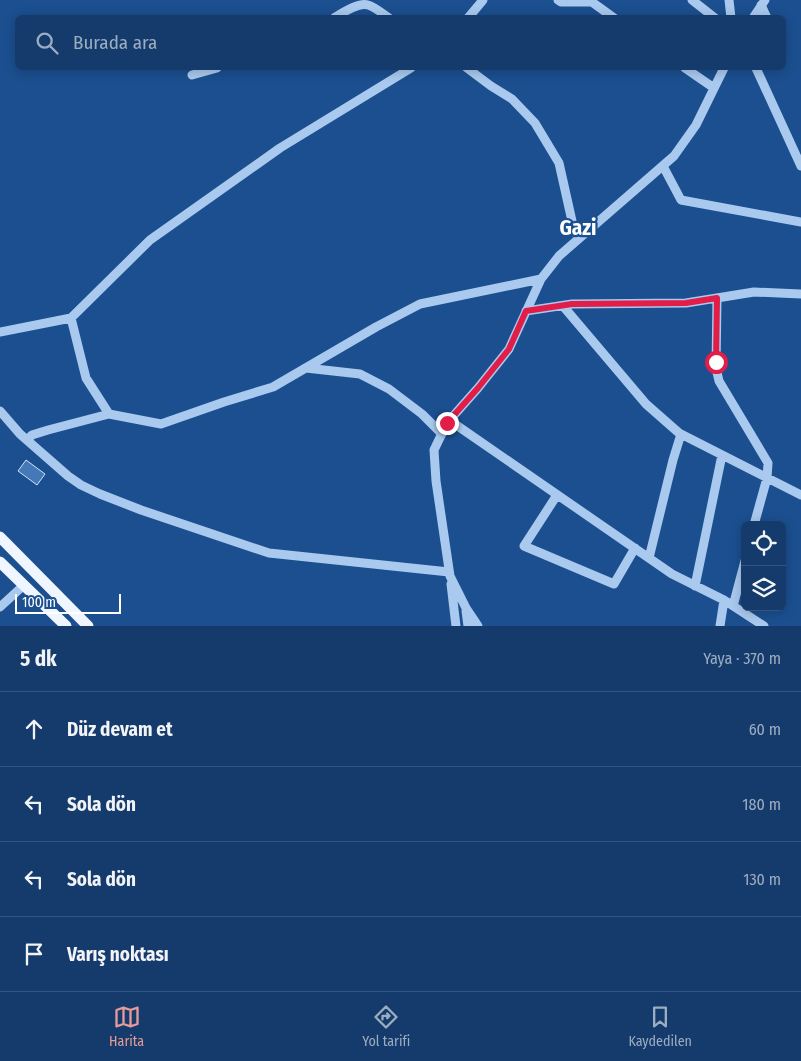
<!DOCTYPE html>
<html lang="tr">
<head>
<meta charset="utf-8">
<style>
  :root { --surface:#143b6b; --page:#214673; --text:#f1f3f6; --muted:#9dadc1; --line:#33557e; --accent:#e69b98 }
  body { margin:0; font-family:"Fira Sans Condensed",sans-serif; background:var(--page); color:var(--text) }
  .controls { position:absolute; right:15px; bottom:15px; display:grid; overflow:hidden; border-radius:8px; box-shadow:0 2px 12px #0003 }
  .controls button { width:45px; height:45px; display:grid; place-items:center; padding:0; border:0; border-bottom:1px solid var(--line); background:var(--surface); color:var(--text); font:25px sans-serif }
  .scale { position:absolute; left:15px; bottom:12px; width:106px; box-sizing:border-box; padding-left:5px; border:2px solid #fff; border-top:0; font-size:14px; line-height:18px; white-space:nowrap; color:#fff; -webkit-text-stroke:4px #1b4f8f; paint-order:stroke }
  .stop { position:absolute; width:15px; height:15px; margin:-11px; border:4px solid #e11d48; border-radius:50%; background:#fff }
  .stop.end { background:#e11d48; border-color:#fff; box-shadow:0 1px 5px #0008 }
  .list { margin:0; padding:0; list-style:none }
  h2 { display:flex; justify-content:space-between; align-items:center; height:65px; margin:0; padding:0 20px; font-size:21px }
  h2 small { font-size:16px; font-weight:400; color:var(--muted) }
  .list li { display:grid; grid-template-columns:32px 1fr auto; gap:15px; align-items:center; box-sizing:border-box; height:75px; padding:0 20px; border-top:1px solid var(--line) }
  .list b { display:block; font-size:19px; white-space:nowrap }
  .list em { font-size:16px; font-style:normal; color:var(--muted) }
  .icon { flex:none; width:28px; height:28px; fill:none; stroke:currentColor; stroke-width:2; stroke-linecap:round; stroke-linejoin:round }
  .map { position:relative; flex:none; width:801px; height:626px; overflow:hidden }
  .search { position:absolute; background:var(--surface); box-shadow:0 2px 12px #0003; left:15px; right:15px; top:15px; height:55px; display:flex; align-items:center; gap:12px; box-sizing:border-box; padding:0 18px; border-radius:8px; color:var(--muted); font-size:19px }
  .sheet { height:365px; background:var(--surface) }
  nav { display:flex; justify-content:space-around; align-items:center; box-sizing:border-box; height:70px; border-top:1px solid var(--line); background:var(--surface); font-size:14px; color:var(--muted) }
  nav a { display:grid; justify-items:center; gap:2px }
  nav .on { color:var(--accent) }
  .map>svg:first-child { display:block }
  .building { fill:#4478b7; stroke:#cfe3fa }
  .lines { fill:none; stroke-linecap:round; stroke-linejoin:round }
  .minor { stroke:#a9c9ee; stroke-width:9 }
  .major { stroke:#f0f6ff; stroke-width:11 }
  .route { stroke:#e11d48; stroke-width:6 }
  .labels { text-anchor:middle; dominant-baseline:central; stroke-width:4.5; stroke-linejoin:round; paint-order:stroke }
  .district-label { font-size:21px; font-weight:bold; fill:#fff; stroke:#1b4f8f }
</style>
</head>
<body>
<div class="map">
<svg width="801" height="626" viewBox="0 0 801 626">
  <rect width="100%" height="100%" fill="#1b4f8f"/>
  <path class="building" d="M26 460 45 474 37 485 18 471Z"/>
  <g class="lines">
    <path class="minor" d="M558 0 561 2H592L614 18
      M692 0 715 18
      M729 0 731 18
      M761 5 767 18
      M334 18C342 13 359 2 368 5 375 7 383 14 389 18
      M468 18 483 0
      M753 18 765 0
      M467 68 491 86 512 99 535 123 559 163 574 230 579 238
      M685 68 714 88
      M756 68 801 166
      M192 75 217 68
      M663 166 681 200 801 222
      M717 298 716 368 719 381 722 386 768 463 767 478 754 525
      M563 306 646 404 679 433 801 495
      M526 311 572 304 686 303 754 292 801 294
      M71 318 86 378 109 414
      M0 332 71 318 150 240 280 148 411 68
      M306 368 360 374 389 389 422 414 442 434
      M0 411 20 434 68 476 81 485 100 494 141 510 269 553 449 572
      M449 420 672 574 724 600 764 626
      M27 440 32 435 48 430 109 414 161 424 224 402 273 387 376 327 420 304 541 279
      M557 495 524 546 614 584 635 548
      M649 558 673 460 681 434
      M451 584 456 626
      M695 586 722 455
      M733 606 745 561
      M0 607 24 585
      M466 611 468 626
      M478 626 466 608 450 576 436 481 434 450 447 423 478 388 509 349 541 279 559 256 674 156 696 125 724 68
      M720 626 724 600"/>
    <path class="major" d="M0 537 88 626
      M0 562 66 626"/>
  </g>
  <g class="lines">
    <path class="route" d="M447 423 478 388 509 349 526 311 572 304 686 303 717 298 716 362"/>
  </g>
  <g class="labels">
    <g class="district-label">
      <text x="578" y="228">Gazi</text>
    </g>
  </g>
</svg>
<div class="controls">
<button><svg class="icon" aria-label="locate" viewBox="0 0 24 24"><circle cx="12" cy="12" r="6"/><path d="M12 2v4M12 18v4M2 12h4M18 12h4"/></svg></button>
<button><svg class="icon" aria-label="layers" viewBox="0 0 24 24"><path d="M12 4l9 5-9 5-9-5zM3 14l9 5 9-5"/></svg></button>
</div>
<div class="scale">100 m</div>
<div class="stop" style="left:716px;top:362px"></div>
<div class="stop end" style="left:447px;top:423px"></div>
<div class="search"><svg class="icon" aria-label="search" viewBox="0 0 24 24"><circle cx="10" cy="10" r="6"/><path d="M15 15l6 6"/></svg>Burada ara</div>
</div>
<section class="sheet">
<h2>5 dk<small>Yaya · 370 m</small></h2>
<ul class="list">
<li><svg class="icon" aria-label="ahead" viewBox="0 0 24 24"><path d="M12 20V5M6 11l6-6 6 6"/></svg><div><b>Düz devam et</b></div><em>60 m</em></li>
<li><svg class="icon" aria-label="left" viewBox="0 0 24 24"><path d="M17 20v-9H6M10 6l-5 5 5 5"/></svg><div><b>Sola dön</b></div><em>180 m</em></li>
<li><svg class="icon" aria-label="left" viewBox="0 0 24 24"><path d="M17 20v-9H6M10 6l-5 5 5 5"/></svg><div><b>Sola dön</b></div><em>130 m</em></li>
<li><svg class="icon" aria-label="arrive" viewBox="0 0 24 24"><path d="M6 21V4h12l-3 4 3 4H6"/></svg><div><b>Varış noktası</b></div></li>
</ul>
</section>
<nav>
<a class="on"><svg class="icon" aria-label="map" viewBox="0 0 24 24"><path d="M3 6l6-2 6 2 6-2v14l-6 2-6-2-6 2zM9 4v14M15 6v14"/></svg>Harita</a>
<a><svg class="icon" aria-label="directions" viewBox="0 0 24 24"><path d="M12 3l9 9-9 9-9-9zM9 14v-3h6M13 9l2 2-2 2"/></svg>Yol tarifi</a>
<a><svg class="icon" aria-label="saved" viewBox="0 0 24 24"><path d="M7 4h10v16l-5-4-5 4z"/></svg>Kaydedilen</a>
</nav>
</body>
</html>
